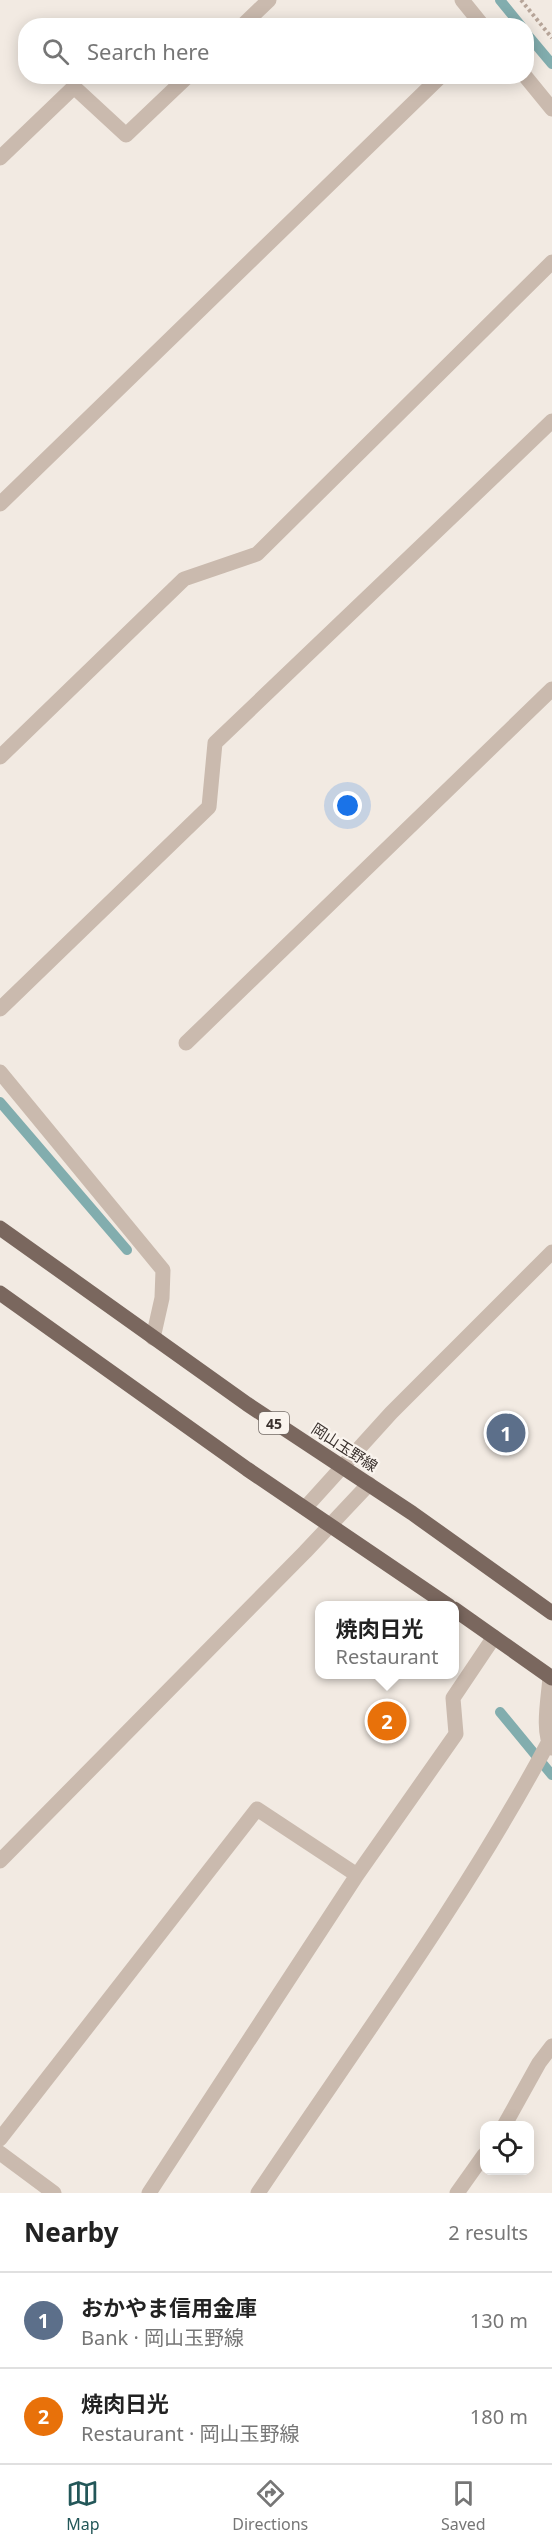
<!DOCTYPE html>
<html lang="en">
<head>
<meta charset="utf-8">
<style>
  :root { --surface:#fff; --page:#f6f6f6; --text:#222; --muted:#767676; --line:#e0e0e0; --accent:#235759 }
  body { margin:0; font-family:"Noto Sans","Noto Sans JP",sans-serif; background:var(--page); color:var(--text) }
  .controls { position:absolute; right:18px; bottom:18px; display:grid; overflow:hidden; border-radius:12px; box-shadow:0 3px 15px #0003 }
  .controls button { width:54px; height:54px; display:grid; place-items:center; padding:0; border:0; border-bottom:2px solid var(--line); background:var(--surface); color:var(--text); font:30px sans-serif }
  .you { position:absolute; left:348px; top:806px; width:21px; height:21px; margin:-15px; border:4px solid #fff; border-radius:50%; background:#1a73e8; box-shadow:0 0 0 9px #1a73e833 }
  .badge { display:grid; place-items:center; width:39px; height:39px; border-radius:50%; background:var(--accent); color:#fff; font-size:20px; font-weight:700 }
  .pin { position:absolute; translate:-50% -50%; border:3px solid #fff; box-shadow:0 2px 6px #0006 }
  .popup { position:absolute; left:315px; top:1601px; width:144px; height:78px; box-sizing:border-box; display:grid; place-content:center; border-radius:12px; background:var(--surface); filter:drop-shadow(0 2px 4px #0005); font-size:20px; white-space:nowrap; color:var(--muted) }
  .popup b { font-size:22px; color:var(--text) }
  .popup::after { content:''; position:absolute; left:50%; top:100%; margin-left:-12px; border:12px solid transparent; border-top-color:var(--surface) }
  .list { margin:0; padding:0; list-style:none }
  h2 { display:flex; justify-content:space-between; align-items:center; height:78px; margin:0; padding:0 24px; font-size:26px }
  h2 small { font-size:20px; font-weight:400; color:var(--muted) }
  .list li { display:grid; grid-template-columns:39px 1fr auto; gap:18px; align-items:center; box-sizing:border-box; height:96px; padding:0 24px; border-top:2px solid var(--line) }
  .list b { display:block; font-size:22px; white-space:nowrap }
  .list p { margin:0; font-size:20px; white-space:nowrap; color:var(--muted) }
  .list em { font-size:20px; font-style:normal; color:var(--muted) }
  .icon { flex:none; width:33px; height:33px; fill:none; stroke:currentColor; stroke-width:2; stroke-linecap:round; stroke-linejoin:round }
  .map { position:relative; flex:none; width:552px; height:2193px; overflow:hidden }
  .search { position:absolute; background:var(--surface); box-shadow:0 3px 15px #0003; left:18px; right:18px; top:18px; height:66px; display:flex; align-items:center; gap:15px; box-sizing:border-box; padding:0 21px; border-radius:24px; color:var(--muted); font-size:22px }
  .sheet { height:270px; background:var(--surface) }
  nav { display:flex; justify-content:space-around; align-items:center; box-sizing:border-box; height:84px; border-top:2px solid var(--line); background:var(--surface); font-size:16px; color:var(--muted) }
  nav a { display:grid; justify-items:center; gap:3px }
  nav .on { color:var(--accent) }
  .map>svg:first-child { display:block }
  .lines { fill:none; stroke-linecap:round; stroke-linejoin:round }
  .stream { stroke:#82adae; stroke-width:10 }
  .path { stroke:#b6a498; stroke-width:4; stroke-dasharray:3 3; stroke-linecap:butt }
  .minor { stroke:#cabaae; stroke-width:15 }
  .major { stroke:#7a675e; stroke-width:15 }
  .labels { text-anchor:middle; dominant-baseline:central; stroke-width:4.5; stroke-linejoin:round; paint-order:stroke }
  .shield { fill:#faf4ee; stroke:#736b66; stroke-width:1.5 }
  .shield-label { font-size:14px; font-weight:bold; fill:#39302c }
  .street-label { font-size:15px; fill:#39302c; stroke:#faf4ee }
</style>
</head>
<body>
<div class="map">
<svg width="552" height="2193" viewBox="0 0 552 2193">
  <rect width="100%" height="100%" fill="#f2eae2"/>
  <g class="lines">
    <path class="stream" d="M500 0 521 26
      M526 33 552 64
      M0 1102 127 1250
      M500 1712 552 1775"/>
    <path class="path" d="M521 0 552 38"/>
    <path class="minor" d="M462 0 483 26
      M242 26 269 0
      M525 76 552 109
      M0 158 74 87 126 135 188 76
      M0 504 441 76
      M0 757 184 579 257 554 552 262
      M0 1009 209 807 215 743 552 421
      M186 1043 552 689
      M0 1072 163 1270 162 1298 153 1338
      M305 1508 391 1413 552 1252
      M550 1677C549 1695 541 1733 552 1748
      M0 1861 305 1552 369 1484
      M504 2126 539 2063 552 2046
      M0 2139 257 1809 357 1875
      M0 2153 54 2193
      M149 2193 357 1875 456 1734 453 1698 494 1637
      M258 2193C357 2045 464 1900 548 1743
      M457 2193 484 2155"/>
    <path class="major" d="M0 1228 247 1404 412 1513 552 1613
      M0 1293 247 1469 449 1606
      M454 1609 552 1678"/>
  </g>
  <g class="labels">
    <rect class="shield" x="259" y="1412" width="30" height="22" rx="4.5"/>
    <g class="shield-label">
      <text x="274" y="1423">45</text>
    </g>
    <g class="street-label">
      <text transform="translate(345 1447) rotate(33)">岡山玉野線</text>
    </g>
  </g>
</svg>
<div class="controls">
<button><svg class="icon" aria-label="locate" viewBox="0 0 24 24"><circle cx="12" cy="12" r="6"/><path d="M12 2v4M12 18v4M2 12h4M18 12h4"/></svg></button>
</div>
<div class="you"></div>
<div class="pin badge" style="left:506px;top:1433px;background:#5c6f8a">1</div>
<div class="pin badge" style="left:387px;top:1721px;background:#e8710a">2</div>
<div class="popup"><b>焼肉日光</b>Restaurant</div>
<div class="search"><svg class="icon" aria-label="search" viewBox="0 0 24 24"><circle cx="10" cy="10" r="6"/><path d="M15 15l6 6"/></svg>Search here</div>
</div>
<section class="sheet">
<h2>Nearby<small>2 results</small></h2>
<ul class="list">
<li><span class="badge" style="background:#5c6f8a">1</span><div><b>おかやま信用金庫</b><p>Bank · 岡山玉野線</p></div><em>130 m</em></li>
<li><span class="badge" style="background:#e8710a">2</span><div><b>焼肉日光</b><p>Restaurant · 岡山玉野線</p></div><em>180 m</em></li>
</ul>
</section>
<nav>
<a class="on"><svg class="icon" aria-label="map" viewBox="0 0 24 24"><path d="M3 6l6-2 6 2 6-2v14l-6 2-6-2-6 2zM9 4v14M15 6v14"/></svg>Map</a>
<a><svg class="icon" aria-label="directions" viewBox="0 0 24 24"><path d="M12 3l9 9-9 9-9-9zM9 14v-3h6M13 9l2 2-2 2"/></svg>Directions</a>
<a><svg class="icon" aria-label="saved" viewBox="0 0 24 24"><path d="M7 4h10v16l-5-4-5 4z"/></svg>Saved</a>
</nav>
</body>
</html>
